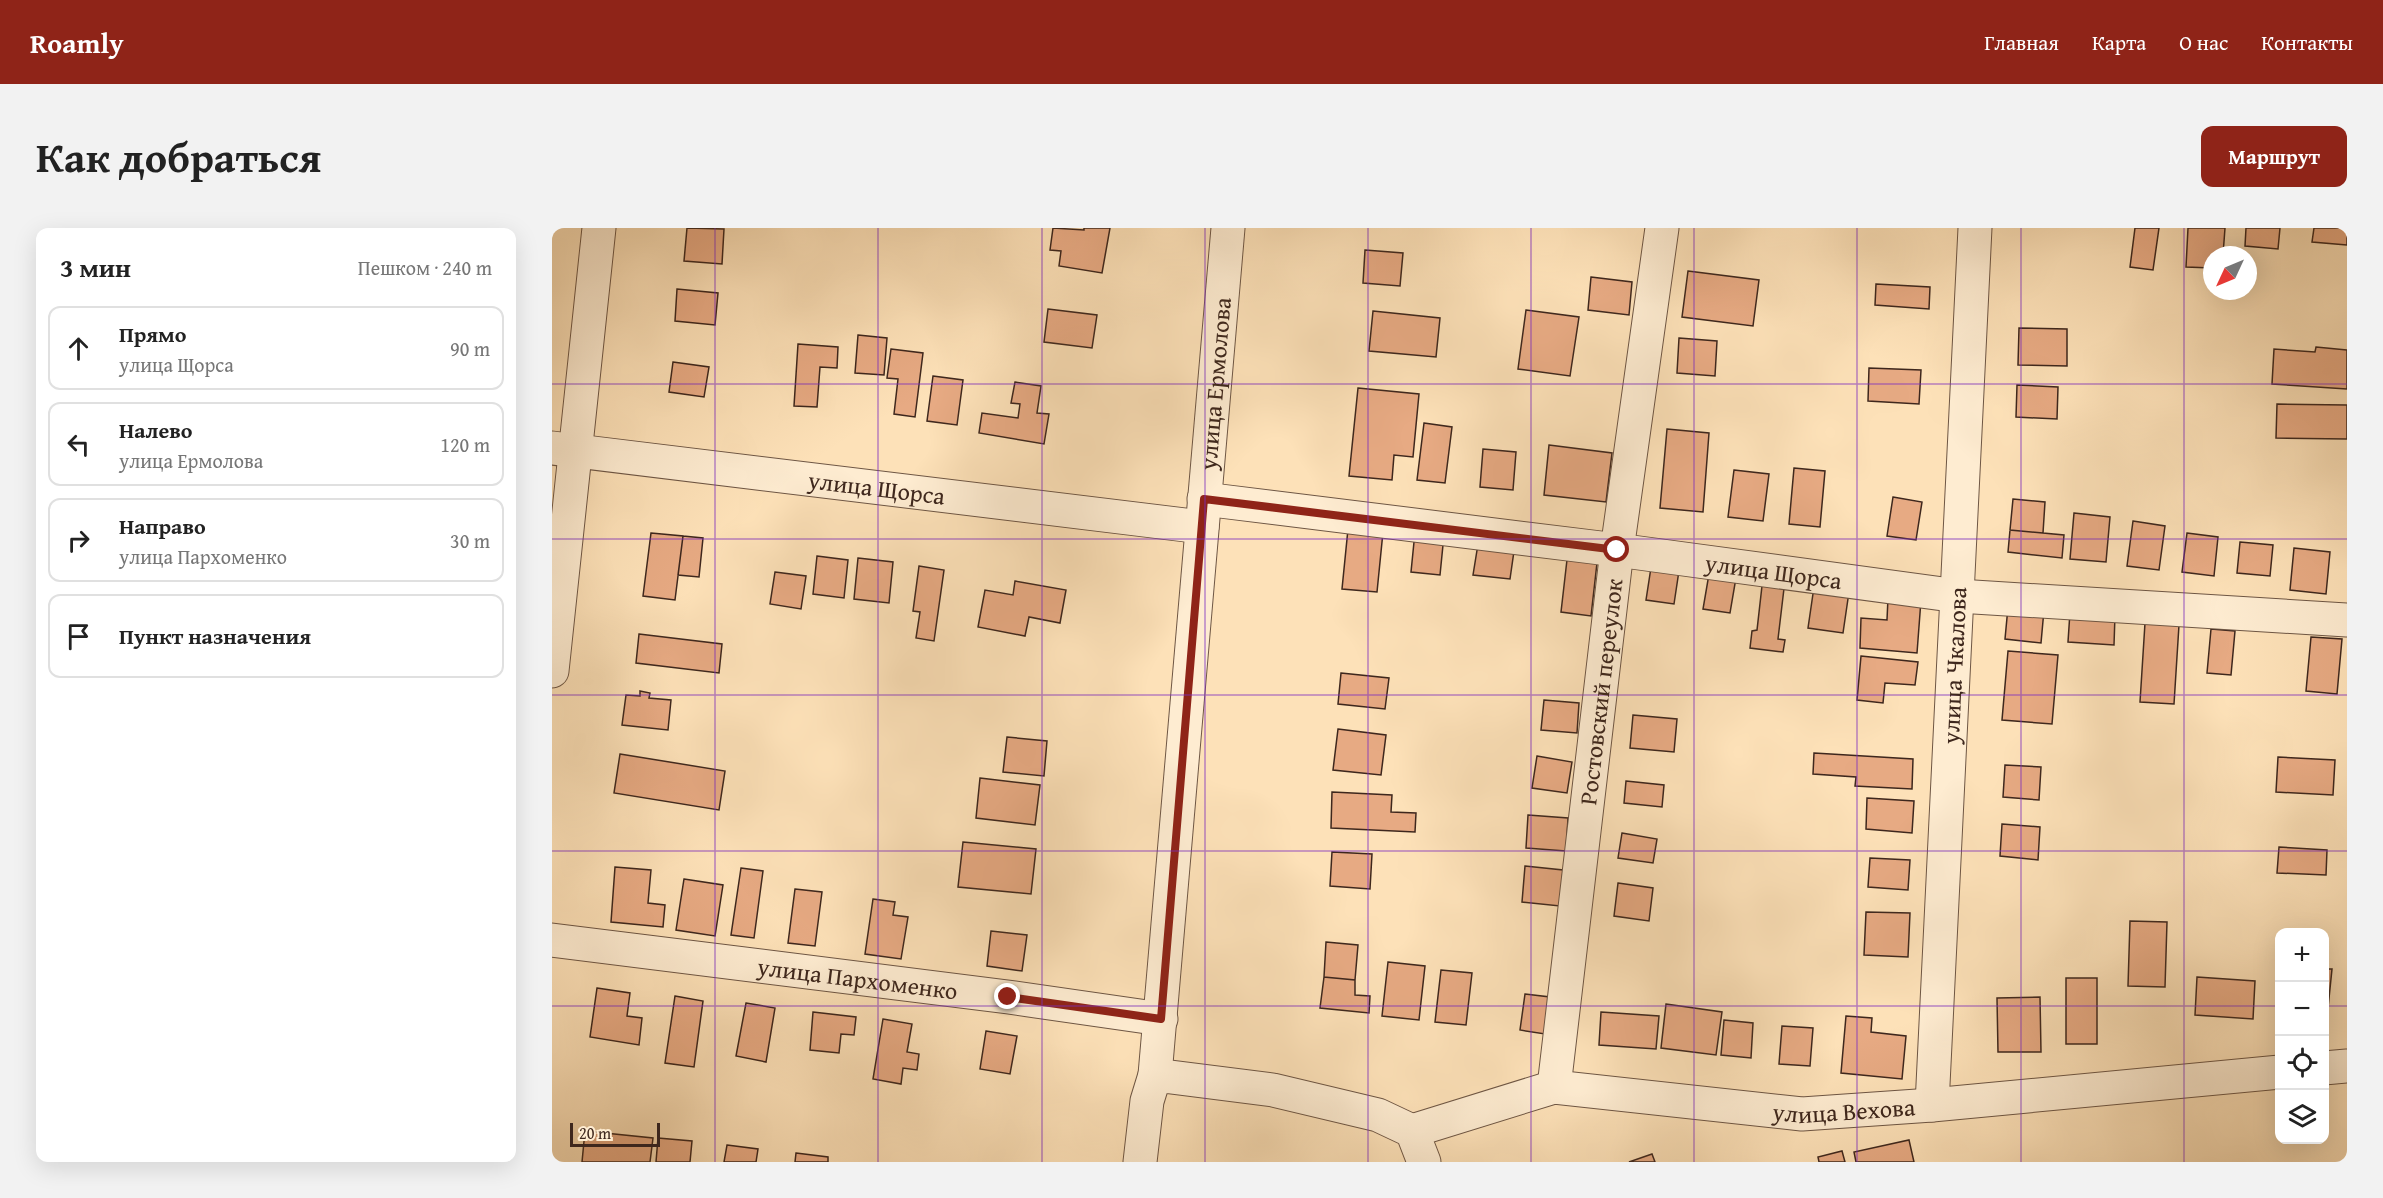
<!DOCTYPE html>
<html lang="ru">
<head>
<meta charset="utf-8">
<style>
  :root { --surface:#fff; --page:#f2f2f2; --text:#222; --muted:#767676; --line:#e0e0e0; --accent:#8f2418 }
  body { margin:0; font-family:"Gentium Book Plus",serif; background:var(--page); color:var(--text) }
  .controls { position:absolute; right:18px; bottom:18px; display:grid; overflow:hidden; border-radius:12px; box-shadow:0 6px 24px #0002 }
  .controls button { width:54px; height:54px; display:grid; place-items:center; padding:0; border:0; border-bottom:2px solid var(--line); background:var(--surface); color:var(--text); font:30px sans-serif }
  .compass { position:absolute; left:1651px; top:18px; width:54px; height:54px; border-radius:50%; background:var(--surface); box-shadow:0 6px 24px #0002; rotate:226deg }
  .scale { position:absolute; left:18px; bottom:15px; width:90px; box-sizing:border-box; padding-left:6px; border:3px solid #3e271d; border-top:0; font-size:16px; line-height:21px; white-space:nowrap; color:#3e271d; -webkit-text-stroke:4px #feecd1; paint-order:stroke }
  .stop { position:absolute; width:18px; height:18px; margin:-14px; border:4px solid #8f2418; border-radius:50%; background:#fff }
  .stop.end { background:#8f2418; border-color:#fff; box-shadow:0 2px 6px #0008 }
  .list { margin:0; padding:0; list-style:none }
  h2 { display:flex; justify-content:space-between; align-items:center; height:78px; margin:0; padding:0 24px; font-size:26px }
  h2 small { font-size:20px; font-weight:400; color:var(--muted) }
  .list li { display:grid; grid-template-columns:39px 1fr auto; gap:18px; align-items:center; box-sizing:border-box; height:84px; margin:0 12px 12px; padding:0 12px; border:2px solid var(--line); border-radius:12px }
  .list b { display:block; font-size:22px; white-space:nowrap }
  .list p { margin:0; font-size:20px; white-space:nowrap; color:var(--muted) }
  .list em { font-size:20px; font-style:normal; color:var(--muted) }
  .icon { flex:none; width:33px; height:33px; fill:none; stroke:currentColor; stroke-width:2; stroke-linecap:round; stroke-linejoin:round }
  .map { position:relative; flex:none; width:1795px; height:934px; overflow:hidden; border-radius:12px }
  header { display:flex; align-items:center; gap:36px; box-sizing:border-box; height:84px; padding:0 30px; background:var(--accent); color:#fff }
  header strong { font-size:28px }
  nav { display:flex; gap:33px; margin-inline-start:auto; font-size:21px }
  .intro { display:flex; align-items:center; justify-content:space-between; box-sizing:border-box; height:144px; padding:0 36px }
  h1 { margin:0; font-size:42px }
  .button { padding:15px 27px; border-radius:12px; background:var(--accent); color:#fff; font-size:21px; font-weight:700 }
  main { display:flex; gap:36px; padding:0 36px }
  aside { flex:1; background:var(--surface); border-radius:12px; box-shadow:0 6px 24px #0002 }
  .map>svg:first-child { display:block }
  .building { fill:#e7aa83; stroke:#3e271d; stroke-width:1.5 }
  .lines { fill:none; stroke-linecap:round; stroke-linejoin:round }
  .minor-casing { stroke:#6e5644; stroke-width:35 }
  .minor { stroke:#feecd1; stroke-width:33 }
  .route { stroke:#8f2418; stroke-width:8 }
  .grid { fill:none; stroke:#7b2cbf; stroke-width:1.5; stroke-opacity:0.55 }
  .labels { text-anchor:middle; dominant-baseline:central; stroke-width:4.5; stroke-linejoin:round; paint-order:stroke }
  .street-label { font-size:24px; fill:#3e271d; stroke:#feecd1 }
</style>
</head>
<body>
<header>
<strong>Roamly</strong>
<nav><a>Главная</a><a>Карта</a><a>О нас</a><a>Контакты</a></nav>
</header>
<div class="intro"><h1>Как добраться</h1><a class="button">Маршрут</a></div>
<main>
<aside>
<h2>3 мин<small>Пешком · 240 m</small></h2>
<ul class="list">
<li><svg class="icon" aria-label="ahead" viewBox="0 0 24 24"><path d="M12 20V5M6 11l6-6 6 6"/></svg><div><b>Прямо</b><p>улица Щорса</p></div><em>90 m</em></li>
<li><svg class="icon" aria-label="left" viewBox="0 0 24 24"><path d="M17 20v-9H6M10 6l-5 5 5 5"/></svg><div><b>Налево</b><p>улица Ермолова</p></div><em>120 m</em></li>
<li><svg class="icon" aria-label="right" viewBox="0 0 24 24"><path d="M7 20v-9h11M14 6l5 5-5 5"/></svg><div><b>Направо</b><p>улица Пархоменко</p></div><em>30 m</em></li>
<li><svg class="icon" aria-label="arrive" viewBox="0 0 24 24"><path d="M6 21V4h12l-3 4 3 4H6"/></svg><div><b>Пункт назначения</b></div></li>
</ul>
</aside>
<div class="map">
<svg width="1795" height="934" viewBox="0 0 1795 934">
  <rect width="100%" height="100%" fill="#fde1b8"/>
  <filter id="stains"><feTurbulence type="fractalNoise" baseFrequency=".00333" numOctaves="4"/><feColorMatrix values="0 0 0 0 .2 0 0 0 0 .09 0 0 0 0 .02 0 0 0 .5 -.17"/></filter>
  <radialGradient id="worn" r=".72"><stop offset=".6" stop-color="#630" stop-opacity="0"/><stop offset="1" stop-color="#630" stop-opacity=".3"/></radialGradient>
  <path class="building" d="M135 0 172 1 170 36 132 33Z
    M501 0 532 2V0H558L550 45 507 38 509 23 498 22Z
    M1583 0H1607L1601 42 1578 39Z
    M1636 0H1673L1671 27H1660V40L1634 39Z
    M1694 0H1728L1726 21 1693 18Z
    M1762 0H1795V17L1760 14Z
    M813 22 851 25 848 58 811 55Z
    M1136 43 1207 52 1201 98 1130 89Z
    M1039 49 1080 54 1077 87 1036 82Z
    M1324 56 1378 59 1377 81 1323 77Z
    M125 61 166 65 163 97 123 93Z
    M496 81 545 87 540 120 492 114Z
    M974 82 1027 89 1018 148 966 141Z
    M821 83 888 90 884 129 817 123Z
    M1467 100 1515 101V138L1466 137Z
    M306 107 335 110 332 147 303 145Z
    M1127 110 1165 113 1163 148 1125 145Z
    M246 116 286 119 285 140 268 139 265 179 242 178Z
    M1764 119 1795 122V161L1720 156 1722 121 1763 124Z
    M339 121 371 125 363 189 342 186 346 151 335 150Z
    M121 134 157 139 152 169 117 164Z
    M1317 140 1369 142 1367 176 1316 173Z
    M381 148 411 152 405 197 375 193Z
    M463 154 489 158 485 185 497 186 492 216 427 205 430 185 466 190 468 176 459 175Z
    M1465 157 1506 159 1505 191 1464 189Z
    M806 160 867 166 861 229 842 227 840 252 797 248Z
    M1725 176 1795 177V211L1724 210Z
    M872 195 900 199 893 255 865 252Z
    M1115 201 1157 205 1151 284 1108 280Z
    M997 217 1060 225 1054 274 992 267Z
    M931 221 964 224 961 262 928 259Z
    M1242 240 1273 243 1268 299 1237 296Z
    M1182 242 1217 246 1211 293 1176 289Z
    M1341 269 1370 274 1364 312 1335 308Z
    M1461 271 1493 274 1491 305 1458 302Z
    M1522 285 1558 289 1554 334 1518 331Z
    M1581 293 1613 298 1607 342 1575 338Z
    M796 301 831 304 825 364 790 361Z
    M1458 302 1512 307 1510 330 1456 324Z
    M863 304 892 307 888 347 859 344Z
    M99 305 131 308 123 372 91 368Z
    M1635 305 1666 309 1662 348 1630 344Z
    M131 308 151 310 147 349 126 347Z
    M927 310 963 316 958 351 921 347Z
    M1688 314 1721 317 1718 348 1685 345Z
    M1742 320 1778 324 1774 366 1738 362Z
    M1016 323 1046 326 1039 388 1009 384Z
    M265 328 296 332 292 370 261 366Z
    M306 330 341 334 337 375 302 371Z
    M1100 333 1128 336 1122 376 1094 372Z
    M367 338 392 342 382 413 364 410 368 384 361 383Z
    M1158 340 1185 344 1178 385 1151 381Z
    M223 344 254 348 249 381 218 376Z
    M1211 349 1233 352 1226 411 1233 412 1231 424 1198 420 1200 403 1205 402Z
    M1263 352 1298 357 1291 405 1256 400Z
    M463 353 514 362 508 395 477 389 473 408 426 399 433 362 461 367Z
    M1336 370 1369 372 1365 425 1308 420 1309 390 1335 392Z
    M1456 379 1492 382 1489 415 1453 411Z
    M1518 384 1563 387 1562 417 1516 414Z
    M1593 395 1627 397 1622 476 1588 474Z
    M1659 401 1683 403 1679 447 1655 445Z
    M87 406 170 416 167 445 84 435Z
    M1759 409 1790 411 1785 466 1754 463Z
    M1456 423 1506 427 1500 496 1450 492Z
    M1309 428 1366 434 1363 457 1333 455 1331 475 1305 472Z
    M789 445 837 450 833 481 786 476Z
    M88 463 98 465 97 470 119 472 116 502 70 497 74 467 88 468Z
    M992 472 1027 475 1025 505 989 502Z
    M1081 487 1125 491 1122 524 1078 520Z
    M786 501 834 507 829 547 781 542Z
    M455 509 495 513 492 548 451 544Z
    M1262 525 1361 531 1360 561 1303 558 1304 549 1261 546Z
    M68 526 173 543 167 582 62 565Z
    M985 528 1020 534 1015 565 980 560Z
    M1726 529 1783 532 1781 567 1724 564Z
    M1453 537 1489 539 1487 572 1451 569Z
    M428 550 488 557 483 597 424 590Z
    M1074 553 1112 557 1110 579 1072 575Z
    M780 564 840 567 839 584 864 585 863 604 779 600Z
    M1315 570 1362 573 1360 605 1314 601Z
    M976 587 1016 590 1014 623 974 620Z
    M1450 596 1488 599 1486 632 1448 628Z
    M1070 605 1105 611 1101 635 1066 630Z
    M411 614 484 621 479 666 406 659Z
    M1727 619 1775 622 1774 647 1725 645Z
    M780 624 820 626 818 661 778 658Z
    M1318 630 1358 632 1356 662 1316 659Z
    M973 638 1011 642 1008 678 970 674Z
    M63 639 99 642 96 675 113 677 111 699 59 694Z
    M189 640 211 643 202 710 179 707Z
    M132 651 171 657 163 708 124 702Z
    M1066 655 1101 660 1097 693 1062 688Z
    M243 661 270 664 263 718 236 715Z
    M321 671 343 674 341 687 356 689 349 731 313 726Z
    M1314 684 1358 685 1356 729 1312 727Z
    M1578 693 1615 694 1613 759 1576 758Z
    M439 703 475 707 470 743 435 738Z
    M774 714 806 717 803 752 772 749Z
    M836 734 873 738 867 792 830 788Z
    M1772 741H1780L1776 780 1772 779Z
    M889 742 920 745 914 797 883 794Z
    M772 749 803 752V767L818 768 817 785 768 780Z
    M1645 749 1703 753 1701 791 1643 787Z
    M1514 750H1545V816H1514Z
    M45 760 78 765 75 788 90 790 87 817 38 809Z
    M973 766 998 769 993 806 968 802Z
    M123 768 151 773 142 839 113 835Z
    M1488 769 1489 824H1446L1445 770Z
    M194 775 223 780 214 834 184 828Z
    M1114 776 1170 784 1164 827 1109 820Z
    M261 784 304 789 302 807 289 806 287 825 258 822Z
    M1049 784 1107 788 1104 821 1047 817Z
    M1294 788 1320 790 1319 804 1354 808 1350 851 1289 845Z
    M331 791 360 796 355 824 367 826 365 842 351 840 349 856 321 851Z
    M1172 792 1201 795 1199 830 1169 827Z
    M1230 798 1261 800 1258 838 1227 836Z
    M434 803 465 808 458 846 428 841Z
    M33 903 101 910 98 934H30Z
    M106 910 140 913 138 934H104Z
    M1357 912 1362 934H1304L1302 924Z
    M175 917 206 921 204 934H172Z
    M1290 923 1293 934H1267L1266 929Z
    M244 925 276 929V934H243Z
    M1100 926 1103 934H1077Z"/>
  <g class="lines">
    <defs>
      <g id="minor">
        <path id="s1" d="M0 220 650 299"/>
        <path id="s2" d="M652 271 1065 322 1406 368 1795 392"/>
        <path d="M0 443 47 0"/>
        <path id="s3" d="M0 712 456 769 609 791"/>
        <path d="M1772 840 1795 838"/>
        <path id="s4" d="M603 847 676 0"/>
        <path id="s5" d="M1002 859 1065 322 1110 0"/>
        <path id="s6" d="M1380 877 1423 0"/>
        <path id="s7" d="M860 903 1002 859 1250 886 1380 877 1728 844"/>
        <path d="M588 934 595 873 603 847 721 862 826 887 860 903 872 934"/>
      </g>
    </defs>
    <use href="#minor" class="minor-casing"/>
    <use href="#minor" class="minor"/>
  </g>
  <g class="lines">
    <path class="route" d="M456 769 609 791 652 271 1065 322"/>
  </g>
  <path class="grid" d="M163 0V934M326 0V934M490 0V934M653 0V934M816 0V934M979 0V934M1142 0V934M1305 0V934M1469 0V934M1632 0V934M0 156H1795M0 311H1795M0 467H1795M0 623H1795M0 778H1728M1772 778H1795"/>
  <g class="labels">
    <g class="street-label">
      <text stroke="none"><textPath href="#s4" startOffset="694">улица Ермолова</textPath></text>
      <text stroke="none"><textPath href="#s1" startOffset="327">улица Щорса</textPath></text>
      <text stroke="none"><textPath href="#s2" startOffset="574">улица Щорса</textPath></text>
      <text stroke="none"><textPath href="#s6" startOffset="440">улица Чкалова</textPath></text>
      <text stroke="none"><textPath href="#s5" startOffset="398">Ростовский переулок</textPath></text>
      <text stroke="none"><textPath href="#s3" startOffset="308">улица Пархоменко</textPath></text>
      <text stroke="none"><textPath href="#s7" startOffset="440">улица Вехова</textPath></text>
    </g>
  </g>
  <rect width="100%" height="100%" filter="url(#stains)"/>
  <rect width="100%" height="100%" fill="url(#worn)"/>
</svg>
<div class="controls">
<button>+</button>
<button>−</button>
<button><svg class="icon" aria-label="locate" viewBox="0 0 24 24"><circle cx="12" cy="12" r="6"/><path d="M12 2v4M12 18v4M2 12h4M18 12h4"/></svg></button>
<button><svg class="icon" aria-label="layers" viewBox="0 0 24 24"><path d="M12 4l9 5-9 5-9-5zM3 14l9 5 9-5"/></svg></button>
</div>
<svg class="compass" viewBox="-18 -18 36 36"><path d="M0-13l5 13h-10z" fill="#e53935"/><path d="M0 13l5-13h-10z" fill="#767676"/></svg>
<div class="scale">20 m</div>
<div class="stop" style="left:1065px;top:322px"></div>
<div class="stop end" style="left:456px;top:769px"></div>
</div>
</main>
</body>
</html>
